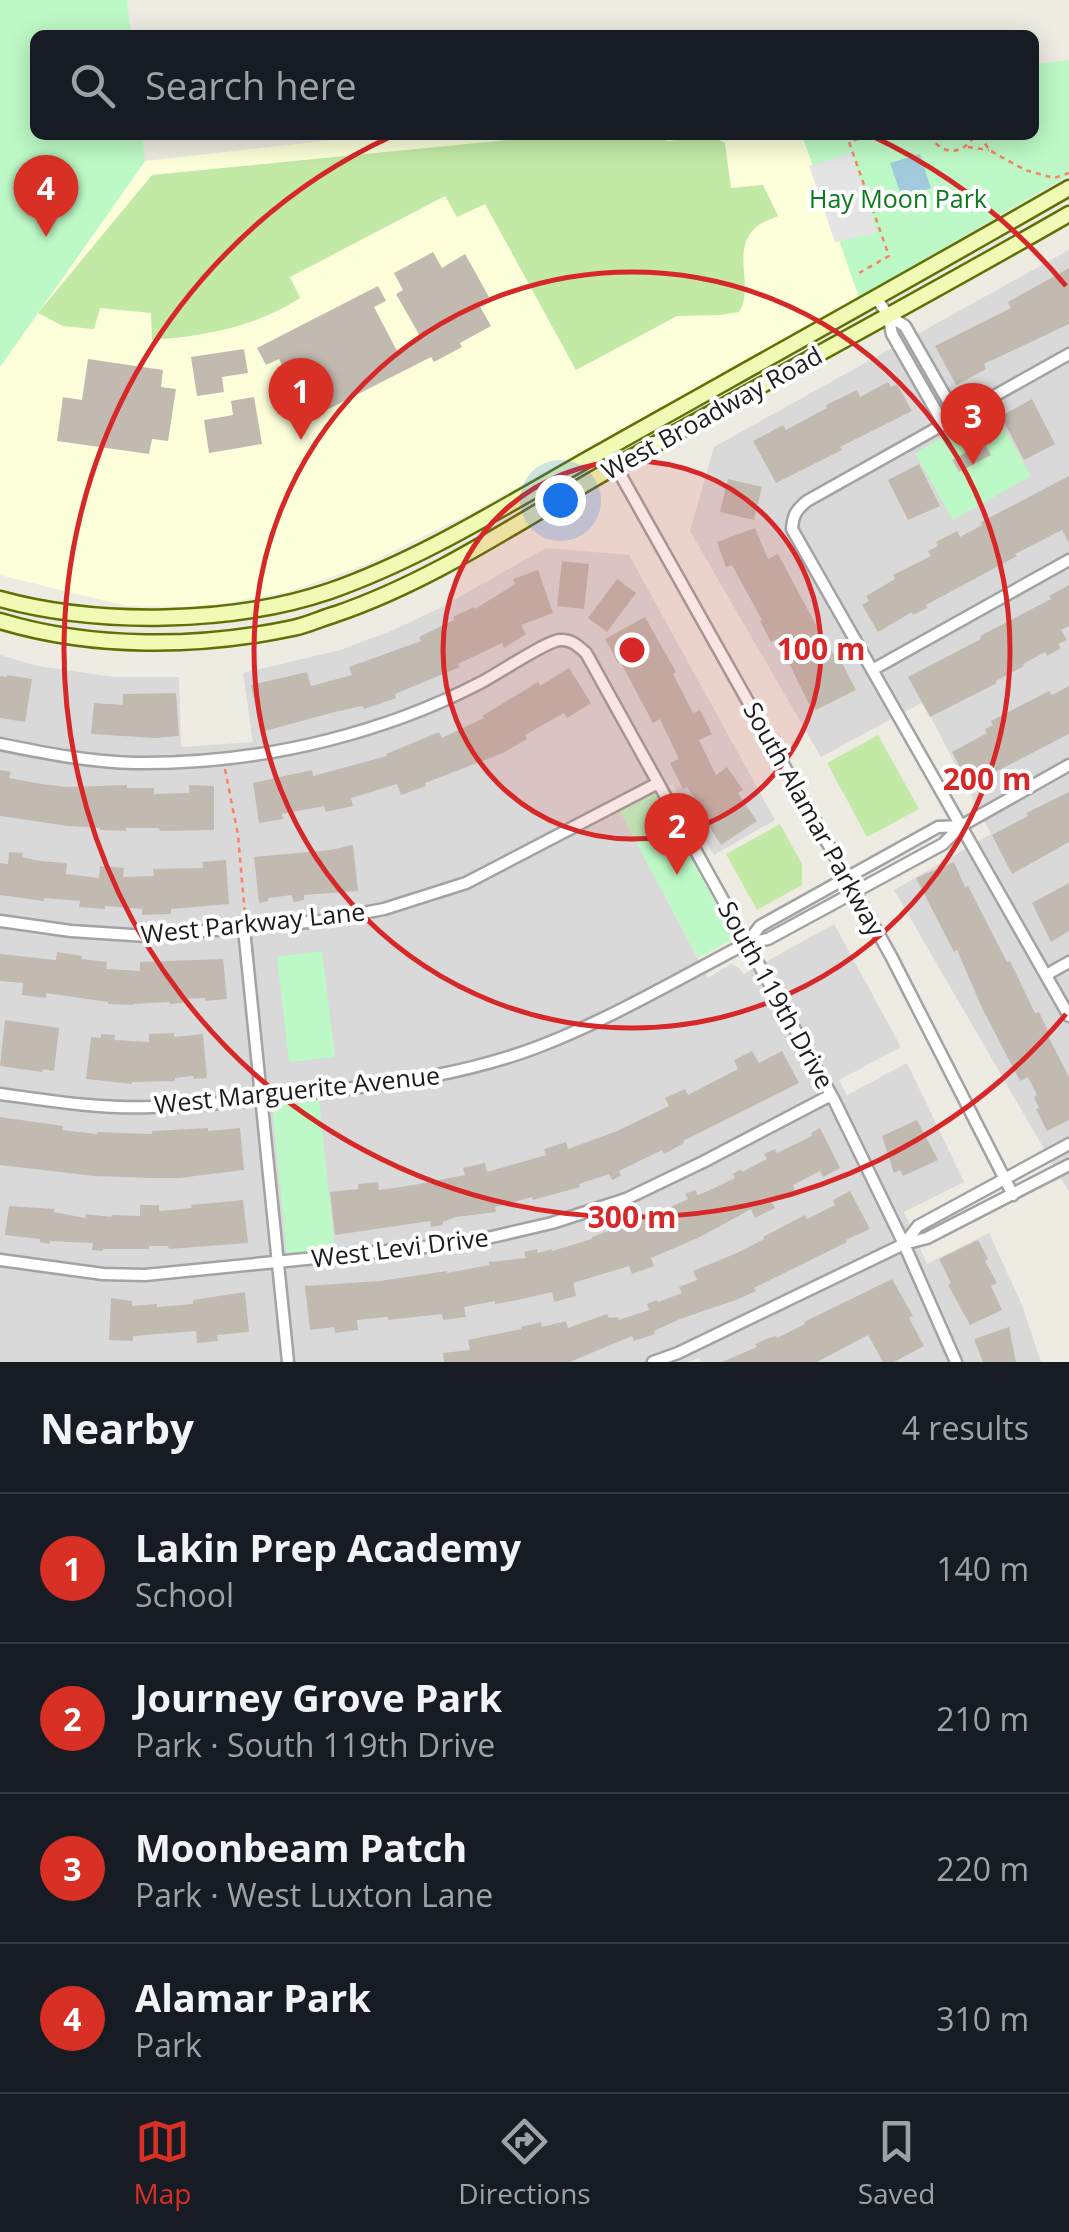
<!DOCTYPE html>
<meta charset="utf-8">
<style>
body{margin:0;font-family:"Open Sans",sans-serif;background:#242831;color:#f1f3f6}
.you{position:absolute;left:560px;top:500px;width:35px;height:35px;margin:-25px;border:8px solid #fff;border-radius:50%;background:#1a73e8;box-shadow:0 0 0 15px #1a73e833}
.badge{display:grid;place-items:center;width:65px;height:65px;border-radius:50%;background:#d93025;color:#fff;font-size:32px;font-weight:700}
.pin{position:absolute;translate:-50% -82px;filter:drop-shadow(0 2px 5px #0008)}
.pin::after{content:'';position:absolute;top:52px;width:35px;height:30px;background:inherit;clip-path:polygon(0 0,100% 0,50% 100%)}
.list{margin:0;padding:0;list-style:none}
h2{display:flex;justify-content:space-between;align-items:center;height:130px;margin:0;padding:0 40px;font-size:42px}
h2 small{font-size:32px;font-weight:400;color:#9ea1a6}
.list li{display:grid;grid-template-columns:65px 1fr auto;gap:30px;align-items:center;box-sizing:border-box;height:150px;padding:0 40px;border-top:2px solid #363941}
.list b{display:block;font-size:38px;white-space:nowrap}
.list p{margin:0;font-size:32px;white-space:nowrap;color:#9ea1a6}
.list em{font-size:32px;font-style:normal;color:#9ea1a6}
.icon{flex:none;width:55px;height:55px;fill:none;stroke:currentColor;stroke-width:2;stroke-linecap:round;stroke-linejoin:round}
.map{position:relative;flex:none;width:1069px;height:1362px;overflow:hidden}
.search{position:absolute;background:#171b24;box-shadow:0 5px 25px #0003;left:30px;right:30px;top:30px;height:110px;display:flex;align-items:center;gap:25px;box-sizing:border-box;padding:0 35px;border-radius:15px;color:#9ea1a6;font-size:38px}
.sheet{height:730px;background:#171b24}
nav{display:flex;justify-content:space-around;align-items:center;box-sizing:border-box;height:140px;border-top:2px solid #363941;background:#171b24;font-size:28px;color:#9ea1a6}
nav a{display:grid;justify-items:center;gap:5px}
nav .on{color:#d93025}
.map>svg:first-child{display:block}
</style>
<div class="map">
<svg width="1069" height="1362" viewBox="0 0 1069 1362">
<rect width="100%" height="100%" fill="#eeebe2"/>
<path fill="#dad9d9" d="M1069 250V1192L894 890 991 834 923 702 821 757 690 531 714 447Z
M546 548 629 555 775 820 714 855 673 784 620 811 708 978 731 964 738 967 744 974 834 924 901 1047 839 1080 847 1095 907 1063 964 1182 904 1212 927 1264 989 1233 1022 1305 1041 1362H701L699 1358 688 1362H0V655L38 666 114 677H179L181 747 253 742 243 673 340 650 389 632 438 609Z"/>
<path fill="#fcffd9" d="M378 135H802L859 297 471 513 365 565 288 592 203 607 126 606 0 575V367L145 161Z"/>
<path fill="#c2e9a6" d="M557 135H666L667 141 712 136 725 143 731 188 763 185 778 216C771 219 762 222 756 227 730 250 755 287 739 312L720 315 677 316 576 370 485 204 457 217 445 196 290 277 300 298C256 327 204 336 152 340L151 313 100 308 94 329 63 326 38 313 152 175Z
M878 735 919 809 867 837 827 763Z
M780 824 802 864V885L757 910 726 854Z"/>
<path fill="#bdf9c6" d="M0 0H127L131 35H35V135H142L145 161 0 367Z
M1069 60V175L859 297 802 135H1034V64Z
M993 409 1031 476 953 520 915 453Z
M654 793 735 938 698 958 620 812Z
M322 951 335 1057 289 1062 277 957Z
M319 1100 335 1250 287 1254 272 1105Z"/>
<path fill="#e4e4e4" d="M851 153 877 233 835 242 809 166Z"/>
<path fill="#a1cbdc" d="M920 154 931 188 902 198 890 163Z"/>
<path fill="#c2bab1" d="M433 252 442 268 465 254 489 297 478 303 491 326 460 343 462 347 434 362 431 357 297 425 289 409 301 402 279 359 266 365 257 348 378 286 386 301 374 307 397 351 421 338 396 294 403 290 394 273Z
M1069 268V324L984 364 986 369 956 385 935 346 1011 308 1008 302Z
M244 349 248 373 222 377 224 392 197 396 191 357Z
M88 359 163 370 161 387 176 389 168 441 152 439 149 454 57 441 63 397 82 400Z
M888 382 891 387 897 384 912 411 840 447 842 450 776 483 753 441 783 425 786 430 827 408 826 405 857 390 860 397Z
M254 397 262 444 209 453 204 420 233 415 231 401Z
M1032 399 1055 444 1024 460 1001 416Z
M984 442 991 455 959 472 952 460Z
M919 464 940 506 908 520 888 480Z
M1069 476V543L1062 530 1015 554 1017 556 926 605 927 608 913 615 912 612 878 632 862 605 869 601 866 596 895 579 893 575 931 556 928 551 938 546 936 542 957 531 960 537 982 525 981 522Z
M728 479 762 487 754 520 720 512Z
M755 528 768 559 778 554 817 627 819 626 837 661 840 659 856 690 816 710 812 702 809 704 777 639 771 642 760 621 762 620 732 565 726 567 717 542Z
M562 561 589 564 584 609 557 606Z
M538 570 553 613 521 625 526 634 504 648 502 643 458 664 460 667 395 694 396 698 364 709 362 706 331 713 261 732 251 685 307 672 311 686 352 675 349 667 421 641 419 637 454 620 453 617 474 607 475 609 515 584 513 579Z
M617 579 636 593 607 632 588 618Z
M1069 585V626L1061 630 1067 640 1058 644 1061 648 1047 656 1045 652 1023 664 1024 666 996 681 997 683 930 717 908 677 981 639 980 636 1051 599 1049 596Z
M645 617 676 672 673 674 693 713 700 710 712 734 699 740 716 775 727 767 743 790 738 793 757 821 721 845 706 822 710 819 687 787 683 789 670 763 679 759 660 719 653 723 620 661 618 663 605 639Z
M569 668 591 703 567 718 564 713 525 735 527 739 503 753 425 783 426 786 401 795 397 784 351 798 353 806 326 812 324 806 282 814 283 819 259 823 253 783 312 770 313 776 387 756 386 754 439 732 442 738 484 718 482 716 538 682 540 686Z
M7 675 32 679 25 722 0 718V676L7 677Z
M1069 686V734L970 785 952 752 987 733 985 729 993 725 991 721 1049 691 1052 695Z
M176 693 179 736 155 738 91 734 94 703 123 705V694Z
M0 770 11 772 9 778 41 784 68 787 127 785V788H154V794L189 793V785L214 786V830L160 831 159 828H126V831L100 830V828L68 826 0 816Z
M1069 792V842L1012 874 992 835 1028 816 1026 813Z
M353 845 358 891 304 895V900L293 902 292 895 268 898V901L259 903 254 857 330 850Z
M9 852 23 853 22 857 40 861 67 863 66 874 99 878 100 866 124 868 123 877 154 876 153 869 203 868 202 862 226 860 229 904 171 909V914L142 915V909L105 906V909L79 907 80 901 44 898V901L0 895V863L8 864Z
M954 862 965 887 968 886 1007 962 1010 961 1035 1013 1039 1012 1049 1033 1047 1034 1069 1077V1120L1047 1131 1036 1109 1039 1108 1034 1097 1037 1095 1028 1077 1020 1081 982 1008 957 950 954 952 916 878Z
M1069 883V931L1051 942 1032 903Z
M57 952 82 956 81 959 107 962 106 969 140 971V962L223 959 227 999 205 1001V998L183 999V1003L170 1004 169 1002 133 1004V1005L108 1004V1002L46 993V998L22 995 23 983 0 981V954L56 960Z
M5 1020 59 1028 54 1071 43 1069 42 1072 0 1066Z
M174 1033V1037L203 1034 207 1078 194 1079 193 1076 175 1078V1081L132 1082V1084L86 1079 91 1037 101 1038V1034L115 1035 114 1040 149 1042V1034Z
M752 1051 759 1063 782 1051 799 1083 683 1141 684 1143 664 1154 662 1150 619 1171 621 1176 612 1180 609 1174 579 1184 580 1187 533 1200 532 1197 495 1207 496 1212 456 1217 443 1222V1225L431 1227 430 1221 335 1235 330 1192 358 1189V1184L378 1182 379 1190 414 1185 465 1175 463 1168 485 1163 487 1172 515 1164 546 1155 544 1149 566 1142 568 1149 617 1131 669 1106 665 1098 685 1089 688 1095 738 1069 734 1060Z
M0 1117 63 1126 62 1130 97 1134V1132L152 1134V1131L208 1128V1131L240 1128 244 1170 179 1178H153L94 1176 0 1165Z
M917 1120 938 1160 903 1176 900 1170 894 1173 882 1136Z
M820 1128 840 1168 823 1177 820 1171 793 1185 795 1190 771 1201 775 1208 755 1218 751 1209 700 1237 651 1258 654 1266 632 1274 629 1266 573 1283 576 1296 554 1302 552 1292 518 1300 495 1304V1301L464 1307 466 1317 443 1320 442 1314 388 1320V1317L357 1320 358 1330 335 1333 334 1327 310 1330 305 1286 380 1281 447 1271V1273L489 1265V1262L526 1258 524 1252 537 1249 538 1253 552 1249V1251L592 1239V1237L662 1211 688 1199 685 1194 695 1190 698 1195 708 1191 735 1178 733 1174 741 1169 742 1172 767 1159 764 1154 775 1149 777 1153 812 1136 811 1133Z
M850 1191 870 1229 846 1240 847 1242 754 1288 756 1291 736 1300 680 1319 654 1331 655 1334 634 1341 632 1336 570 1362H444L443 1353 470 1350 468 1340 521 1329V1327L541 1322 542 1327 566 1321 568 1328 607 1314 609 1318 618 1317 619 1320 649 1310 647 1304 657 1300 658 1302 682 1293 679 1287 697 1280 693 1271 737 1253 764 1239 763 1237 805 1215 807 1219 835 1205 833 1200Z
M243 1200 248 1243 169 1249 168 1246H149V1249H103V1251L92 1250 93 1243 50 1241 49 1244 40 1242V1239L5 1235 9 1206 54 1209V1212L85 1218 86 1214 111 1217 112 1215 140 1216V1205H159V1211L192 1208 191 1205Z
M978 1240 988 1259 985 1261 997 1283 991 1286 1002 1310 970 1325 948 1285 951 1283 939 1259Z
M892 1279 913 1316 909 1318 924 1346 894 1362H883L868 1335 817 1362H722L757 1347 755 1344 766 1339 776 1336 777 1338 805 1324 804 1322Z
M245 1292 249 1332 217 1335 218 1341 197 1343 196 1331 133 1336V1341L109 1340 111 1298 132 1301V1306L157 1304V1307L193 1304V1300Z
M1009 1327 1016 1362H983L974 1339Z"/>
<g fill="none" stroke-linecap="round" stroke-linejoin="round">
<g stroke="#a3a3a3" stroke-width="15">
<path id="street" d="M877 299 888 315 905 326 957 417
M888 315 892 334 944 425
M1069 354 807 501C796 510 793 515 792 529L1069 1016
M606 449 891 956 1013 1195
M872 670 1069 560
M0 744C44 753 90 762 135 763 226 764 318 748 403 717 430 707 455 696 480 683 496 675 546 641 560 640 571 639 578 646 586 653L834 1100 904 1244 956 1362
M0 921 71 931 147 936 320 921 384 909 466 883 658 783
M244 929 288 1362
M747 943 760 926 938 827 960 826
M1046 975 1069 962
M0 1094C50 1101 101 1109 152 1107 210 1106 269 1098 327 1091 398 1083 468 1073 535 1048 609 1020 678 979 747 943L768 939 943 844 961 826 1069 765
M904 1244 918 1226 1069 1144
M0 1260 103 1274 145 1275 466 1243 552 1223 626 1199 703 1162 831 1095
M653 1362 678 1353 904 1244 927 1238 1069 1165"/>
</g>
<g stroke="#5e7204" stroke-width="19">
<path id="secondary" d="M0 599C98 626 233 624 330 591 427 557 516 499 606 449 761 362 916 276 1069 188
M0 621C93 649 198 648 293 628 308 625 322 618 336 614 435 580 521 520 611 469 763 383 918 301 1069 214"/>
</g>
<path stroke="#fa8066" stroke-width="2.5" stroke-dasharray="5 5" stroke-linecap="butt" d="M930 135C941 156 963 156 975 135
M980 135 989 150 1025 170 1054 178 1069 173
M968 147 989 150
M821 205 864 191
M859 273 889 256 849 142 870 135
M225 769 238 835 245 915"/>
<use href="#street" stroke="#fff" stroke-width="10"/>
<use href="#secondary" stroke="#f1fab4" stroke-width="14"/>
</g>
<circle cx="632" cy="650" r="189" fill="#d62828" fill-opacity=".12"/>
<g fill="none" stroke="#d62828" stroke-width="5">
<circle cx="632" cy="650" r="189"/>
<circle cx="632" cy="650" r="378"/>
<path d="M1066 1014A567 567 0 1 1 392 136M872 136A567 567 0 0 1 1066 286"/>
</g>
<g text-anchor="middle" stroke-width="8" stroke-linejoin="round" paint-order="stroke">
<g font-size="25" fill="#0a7a1c" stroke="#fff">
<text x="898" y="208">Hay Moon Park</text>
</g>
<g font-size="25" fill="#1c1c1c" stroke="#fff">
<text transform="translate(712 413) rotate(-29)" y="9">West Broadway Road</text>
<text transform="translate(814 819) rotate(61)" y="9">South Alamar Parkway</text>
<text transform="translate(253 923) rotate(-6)" y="9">West Parkway Lane</text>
<text transform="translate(776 995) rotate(61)" y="9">South 119th Drive</text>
<text transform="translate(297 1090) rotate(-6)" y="9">West Marguerite Avenue</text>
<text transform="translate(400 1248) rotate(-7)" y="9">West Levi Drive</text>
</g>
</g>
<circle cx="632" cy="650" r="15" fill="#d62828" stroke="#fff" stroke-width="5"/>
<g font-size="30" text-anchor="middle" font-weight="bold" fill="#d62828" stroke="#fff" stroke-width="8" stroke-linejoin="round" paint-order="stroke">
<text x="821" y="660">100 m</text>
<text x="987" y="790">200 m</text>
<text x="632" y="1228">300 m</text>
</g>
</svg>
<div class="you"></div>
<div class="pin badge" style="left:301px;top:440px">1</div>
<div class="pin badge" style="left:677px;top:875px">2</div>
<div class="pin badge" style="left:973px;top:465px">3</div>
<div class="pin badge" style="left:46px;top:237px">4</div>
<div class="search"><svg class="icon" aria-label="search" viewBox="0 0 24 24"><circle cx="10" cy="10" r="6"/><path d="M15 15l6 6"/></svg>Search here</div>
</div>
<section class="sheet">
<h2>Nearby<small>4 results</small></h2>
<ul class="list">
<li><span class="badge">1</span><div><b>Lakin Prep Academy</b><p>School</p></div><em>140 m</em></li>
<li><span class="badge">2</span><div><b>Journey Grove Park</b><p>Park · South 119th Drive</p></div><em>210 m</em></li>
<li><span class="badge">3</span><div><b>Moonbeam Patch</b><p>Park · West Luxton Lane</p></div><em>220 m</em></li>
<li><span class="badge">4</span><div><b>Alamar Park</b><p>Park</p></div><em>310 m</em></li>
</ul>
</section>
<nav>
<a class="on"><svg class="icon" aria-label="map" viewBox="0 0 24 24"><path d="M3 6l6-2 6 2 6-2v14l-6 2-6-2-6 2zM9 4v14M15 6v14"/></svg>Map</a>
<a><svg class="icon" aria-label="directions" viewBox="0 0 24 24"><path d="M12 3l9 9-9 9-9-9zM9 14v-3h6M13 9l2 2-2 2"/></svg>Directions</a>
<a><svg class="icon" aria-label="saved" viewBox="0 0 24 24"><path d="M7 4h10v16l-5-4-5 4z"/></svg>Saved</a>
</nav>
